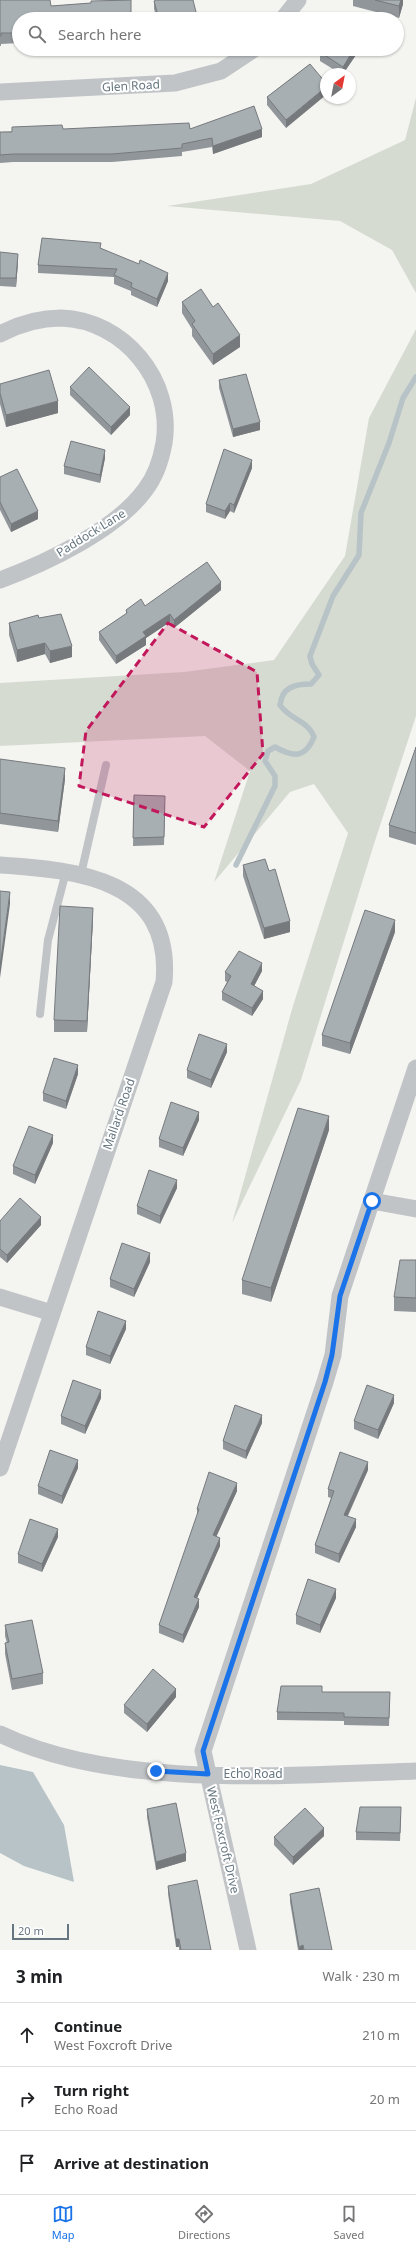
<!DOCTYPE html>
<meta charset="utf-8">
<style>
body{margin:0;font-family:"Noto Sans",sans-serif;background:#f6f6f6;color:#202124}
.compass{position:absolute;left:320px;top:68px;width:36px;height:36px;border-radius:50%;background:#fff;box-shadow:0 1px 3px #0004;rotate:32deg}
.scale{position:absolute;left:12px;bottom:10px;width:57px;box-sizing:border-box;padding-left:4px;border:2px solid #667680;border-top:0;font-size:11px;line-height:14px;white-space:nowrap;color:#667680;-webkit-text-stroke:3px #fff;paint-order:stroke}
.stop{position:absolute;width:12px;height:12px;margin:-9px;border:3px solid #1a73e8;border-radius:50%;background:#fff}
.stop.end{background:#1a73e8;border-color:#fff;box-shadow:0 1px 4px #0008}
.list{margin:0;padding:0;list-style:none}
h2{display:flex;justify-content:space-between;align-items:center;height:52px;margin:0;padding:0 16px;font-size:17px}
h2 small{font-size:13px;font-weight:400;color:#757577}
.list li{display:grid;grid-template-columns:26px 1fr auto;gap:12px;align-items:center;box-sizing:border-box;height:64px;padding:0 16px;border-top:1px solid #e0e0e0}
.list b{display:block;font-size:15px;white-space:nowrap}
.list p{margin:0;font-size:13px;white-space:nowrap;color:#757577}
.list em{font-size:13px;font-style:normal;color:#757577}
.icon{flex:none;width:22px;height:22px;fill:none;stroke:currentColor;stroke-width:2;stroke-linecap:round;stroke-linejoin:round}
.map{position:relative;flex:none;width:416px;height:1950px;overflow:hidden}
.search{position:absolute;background:#fff;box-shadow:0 1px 3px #0004;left:12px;right:12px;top:12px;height:44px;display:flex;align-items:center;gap:10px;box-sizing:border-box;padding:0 14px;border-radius:22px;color:#757577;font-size:15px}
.sheet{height:244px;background:#fff}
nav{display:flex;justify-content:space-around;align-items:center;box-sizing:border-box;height:56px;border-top:1px solid #e0e0e0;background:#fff;font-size:11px;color:#757577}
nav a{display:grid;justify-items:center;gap:2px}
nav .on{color:#1a73e8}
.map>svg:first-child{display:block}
</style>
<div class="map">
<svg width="416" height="1950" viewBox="0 0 416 1950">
<rect width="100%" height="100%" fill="#f4f4f1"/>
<path fill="#d6dbd2" d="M416 98V293L392 250 340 221 167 206 311 184 405 140Z
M416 329V716L374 844 301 1080 232 1223 292 1009 348 833 314 784 290 792 214 882 250 771 205 736 0 746V683L184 672 274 660 345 556 369 418Z"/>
<path fill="#b7c3c6" d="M0 1765 33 1772 64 1825 74 1882 24 1866 0 1853Z"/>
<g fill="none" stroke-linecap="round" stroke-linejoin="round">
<path stroke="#b7c3c6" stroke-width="5.5" d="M236 865 275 786V776L265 761 268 751 275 747C293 757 305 759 314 737 308 720 290 720 280 705 282 687 295 684 311 684L319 675 312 664 310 656 333 596 359 555 361 513 389 443 403 398 416 377"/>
<path stroke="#c0c4c7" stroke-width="8" d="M81 874 106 765
M40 1014 48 940 66 872"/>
<path stroke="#c0c4c7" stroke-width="17" d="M283 19 298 0
M0 92 175 83 221 71 254 49
M0 334C19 324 39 318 61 318 124 320 174 381 164 443 161 460 156 476 145 490 116 530 46 563 0 580
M0 865C78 870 173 879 164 982L0 1468
M372 1201 416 1209
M0 1297 52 1313
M0 1734C116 1790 289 1775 416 1771
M248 1950 203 1751 325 1382 333 1355 340 1296 416 1068"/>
</g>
<path fill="#90969a" d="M0 0 51 6 91 3 115 0H131L19 19V43L1 44V46H0Z
M353 0H403V4L399 18 353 6Z
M154 1 197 19H157L154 9Z
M360 49 343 74H341L320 61V52Z
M310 64 286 128 267 105V97Z
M63 129H190L262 137 213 154 212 147 182 152V156L112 162H13L0 163V132Z
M101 248 168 281 157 307 131 295V291L114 284V277L38 273V265Z
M0 252 18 262 16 287 0 286Z
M182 302 240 347 213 365 192 336V329L182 313Z
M219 380 260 430 233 437 219 388Z
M0 384 58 413 6 427 0 404Z
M70 387 130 415 111 435 70 395Z
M105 458 100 483 64 474V466Z
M252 468 234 513 230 511 225 519 206 512V504Z
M0 477 38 519 11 532 0 510Z
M221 590 174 628 170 622 146 638V645L116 664 99 640V632L126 614V610Z
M39 618 72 657 50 663 45 654 17 662 9 635V623Z
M416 747V845L389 837V825Z
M0 759 65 779 58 832 0 824Z
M134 795 165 804 164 845 133 846Z
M243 865 290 932 264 939 243 876Z
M93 919 87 1032H54V1020Z
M395 932 350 1054 322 1046V1035Z
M262 971 254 986 263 999 252 1016 222 1000V992L227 982 225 981V972Z
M227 1052 211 1088 187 1078V1070Z
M78 1074 66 1109 43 1101V1093Z
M199 1120 183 1156 159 1147V1139Z
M329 1130 271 1302 242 1294V1280Z
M53 1143 35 1184 13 1174V1166Z
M177 1188 160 1224 137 1214V1206Z
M0 1221 41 1225 7 1263 0 1257Z
M416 1260V1312L394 1311V1297Z
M150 1262 134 1297 110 1287V1279Z
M126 1329 110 1364 86 1355V1347Z
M101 1398 85 1434 61 1424V1416Z
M394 1403 378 1439 354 1429V1421Z
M262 1423 246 1459 223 1449V1441Z
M78 1468 62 1504 38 1494V1486Z
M368 1470 348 1516 356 1527 339 1563 315 1553V1545L331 1498 328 1497V1489Z
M237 1491 216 1537 220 1546 197 1598 199 1607 183 1643 159 1633V1625L197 1516V1509Z
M58 1537 42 1572 18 1563V1554Z
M336 1598 320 1633 296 1624V1615Z
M5 1625 43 1673V1684L12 1690 5 1654V1643H7L5 1636Z
M322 1692 390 1700 389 1726 344 1725V1721L277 1720V1712Z
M176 1697 147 1732 124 1713V1705Z
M147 1809 186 1861 156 1870 147 1817Z
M401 1815 400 1841 356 1840V1832Z
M324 1836 293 1865 274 1845V1837Z
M168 1886 211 1950H179V1947H176L168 1894Z
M290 1894 332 1950H298L290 1902Z"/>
<path fill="#767a7d" d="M401 0H403V4L399 18V6Z
M197 16V19H185Z
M354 49H360L343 74V67Z
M326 87V95L286 128V120Z
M262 129V137L213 154V146Z
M18 254V262L16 287V278Z
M168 273V281L157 307V299Z
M240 335V347L213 365V354Z
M58 401V413L6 427V415Z
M130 407V415L111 435V427Z
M260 422V430L233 437V429Z
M105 450V458L100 483V475Z
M252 460V468L234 513V505Z
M230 503V511L225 519V511Z
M38 511V519L11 532V524Z
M221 582V590L174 628V620Z
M170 614V622L146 638V645L116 664V656L143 632Z
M45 643V654L17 662V650Z
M72 646V657L50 663V651Z
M65 768V779L58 832V821Z
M10 892V904L0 978V966Z
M93 908V919L87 1032V1021Z
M395 920V932L350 1054V1043Z
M290 921V932L264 939V928Z
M262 963V971L251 992V984Z
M263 991V999L252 1016V1008Z
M227 1044V1052L211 1088V1080Z
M78 1065V1074L66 1109V1101Z
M199 1112V1120L183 1156V1148Z
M329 1116V1130L271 1302V1288Z
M53 1135V1143L35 1184V1175Z
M177 1180V1188L160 1224V1216Z
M41 1217V1225L7 1263V1255Z
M150 1253V1262L134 1297V1289Z
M126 1321V1329L110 1364V1356Z
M101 1390V1398L85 1434V1426Z
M394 1395V1403L378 1439V1430Z
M262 1415V1423L246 1459V1451Z
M78 1460V1468L62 1504V1496Z
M368 1462V1470L344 1523V1515Z
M237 1483V1491L213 1544V1535Z
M356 1519V1527L339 1563V1554Z
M58 1529V1537L42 1572V1564Z
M220 1538V1546L194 1605V1597Z
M336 1589V1598L320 1633V1625Z
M199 1599V1607L183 1643V1635Z
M176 1689V1697L147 1732V1724Z
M324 1828V1836L293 1865V1857Z
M186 1853V1861L156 1870V1862Z
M176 1939H179V1947H176Z
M303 1945V1950H299V1947Z"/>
<path fill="#a8afb3" stroke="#767a7d" d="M0 0H50L51 6 91 3V1L131 0V19H19V33H1V36H0Z
M156 0H193L197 16 185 19H159L154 1Z
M375 0H401L399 6Z
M349 13 358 19H345Z
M323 49H354L343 67 320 52Z
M310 64 326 83V87L286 120 267 97Z
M254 106 262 129 213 146 212 138 182 144V148L112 154H13L0 155V132H12V127L62 125 63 129 189 123 190 129Z
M42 238 101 243 100 248 139 264 140 260 168 273 157 299 131 287 132 283 114 275 117 269 38 265Z
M0 252 18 254 16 278H0Z
M201 289 213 307 218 303 240 335 213 354 192 324 195 321 182 302Z
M89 367 130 407 111 427 70 387Z
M49 370 58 401 6 415 0 393V384Z
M246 374 260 422 233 429 219 380Z
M71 441 105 450 100 475 64 466Z
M224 449 252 460 234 505 230 503 225 511 206 504Z
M17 469 38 511 11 524 0 502V477Z
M207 562 221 582 174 620 170 614 143 632 146 636 116 656 99 632 127 613 126 610 141 599 145 606Z
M61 614 72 646 50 651 45 643 17 650 9 623 38 615 39 618Z
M416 747V833L389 825Z
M0 759 65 768 58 821 0 813Z
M134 795 165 796 164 837 133 838Z
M265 859 269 871 275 869 290 921 264 928 243 865Z
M0 891 10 892 0 966Z
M60 906 93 908 87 1021 54 1020Z
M365 910 395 920 350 1043 322 1035Z
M239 951 262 963 251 984 263 991 252 1008 222 992 231 976 225 972Z
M199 1034 227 1044 211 1080 187 1070Z
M54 1058 78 1065 66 1101 43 1093Z
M171 1102 199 1112 183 1148 159 1139Z
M298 1108 329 1116 271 1288 242 1280Z
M29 1126 53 1135 35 1175 13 1166Z
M149 1170 177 1180 160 1216 137 1206Z
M20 1198 41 1217 7 1255 0 1249V1221Z
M122 1243 150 1253 134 1289 110 1279Z
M400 1260H416V1298L394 1297Z
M98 1311 126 1321 110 1356 86 1347Z
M73 1380 101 1390 85 1426 61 1416Z
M367 1385 394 1395 378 1430 354 1421Z
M235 1405 262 1415 246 1451 223 1441Z
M50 1450 78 1460 62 1496 38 1486Z
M340 1452 368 1462 344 1515 356 1519 339 1554 315 1545 334 1491 328 1489Z
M209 1472 237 1483 213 1535 220 1538 194 1597 199 1599 183 1635 159 1625 199 1509H197Z
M30 1519 58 1529 42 1564 18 1554Z
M308 1579 336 1589 320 1625 296 1615Z
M32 1620 43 1673 12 1679 5 1643 9 1642 5 1625Z
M153 1669 176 1689 147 1724 124 1705Z
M281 1686H322V1692H390L389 1718 344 1717V1713L277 1712Z
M176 1803 186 1853 156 1862 147 1809Z
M360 1807H401L400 1833 356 1832Z
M305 1808 324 1828 293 1857 274 1837Z
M197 1880 211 1950H181L179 1939H176L168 1886Z
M319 1888 332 1950H304L303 1945 299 1947 290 1894Z"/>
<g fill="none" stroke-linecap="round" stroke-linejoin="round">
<path stroke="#1a73e8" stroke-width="5" d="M156 1771 208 1774 203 1751 325 1382 332 1355 340 1296 372 1201"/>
</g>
<path fill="#c2185b" fill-opacity="0.2" stroke="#c2185b" stroke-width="3" stroke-dasharray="8 5" stroke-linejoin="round" d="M168 623 257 672 263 754 204 827 79 786 86 731Z"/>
<g text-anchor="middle" stroke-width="4" stroke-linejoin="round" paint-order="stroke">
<g font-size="12" fill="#667680" stroke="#fff">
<text transform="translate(131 86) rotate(-3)" y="4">Glen Road</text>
<text transform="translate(91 533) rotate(-32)" y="4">Paddock Lane</text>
<text transform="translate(119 1114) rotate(-71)" y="4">Mallard Road</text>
<text x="253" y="1778">Echo Road</text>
<text transform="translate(223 1840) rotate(77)" y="4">West Foxcroft Drive</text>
</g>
</g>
</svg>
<svg class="compass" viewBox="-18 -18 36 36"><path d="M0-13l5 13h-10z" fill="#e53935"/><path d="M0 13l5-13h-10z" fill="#757577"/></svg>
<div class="scale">20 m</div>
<div class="stop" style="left:372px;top:1201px"></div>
<div class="stop end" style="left:156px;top:1771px"></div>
<div class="search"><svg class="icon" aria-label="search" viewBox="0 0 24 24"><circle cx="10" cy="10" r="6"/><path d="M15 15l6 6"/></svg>Search here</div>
</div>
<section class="sheet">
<h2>3 min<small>Walk · 230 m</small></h2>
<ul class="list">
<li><svg class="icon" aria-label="ahead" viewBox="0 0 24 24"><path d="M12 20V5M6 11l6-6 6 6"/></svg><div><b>Continue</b><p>West Foxcroft Drive</p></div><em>210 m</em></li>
<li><svg class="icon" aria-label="right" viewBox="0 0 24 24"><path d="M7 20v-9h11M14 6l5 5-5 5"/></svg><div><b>Turn right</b><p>Echo Road</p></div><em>20 m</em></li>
<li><svg class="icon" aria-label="arrive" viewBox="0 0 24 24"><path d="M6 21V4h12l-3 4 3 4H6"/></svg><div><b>Arrive at destination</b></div></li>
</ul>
</section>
<nav>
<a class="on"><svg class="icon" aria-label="map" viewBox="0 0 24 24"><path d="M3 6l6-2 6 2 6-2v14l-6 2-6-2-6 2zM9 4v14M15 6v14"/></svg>Map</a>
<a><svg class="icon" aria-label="directions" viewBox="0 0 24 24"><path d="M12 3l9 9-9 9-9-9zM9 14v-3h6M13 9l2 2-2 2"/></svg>Directions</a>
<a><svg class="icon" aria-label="saved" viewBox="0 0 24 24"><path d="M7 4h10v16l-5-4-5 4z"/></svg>Saved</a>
</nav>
